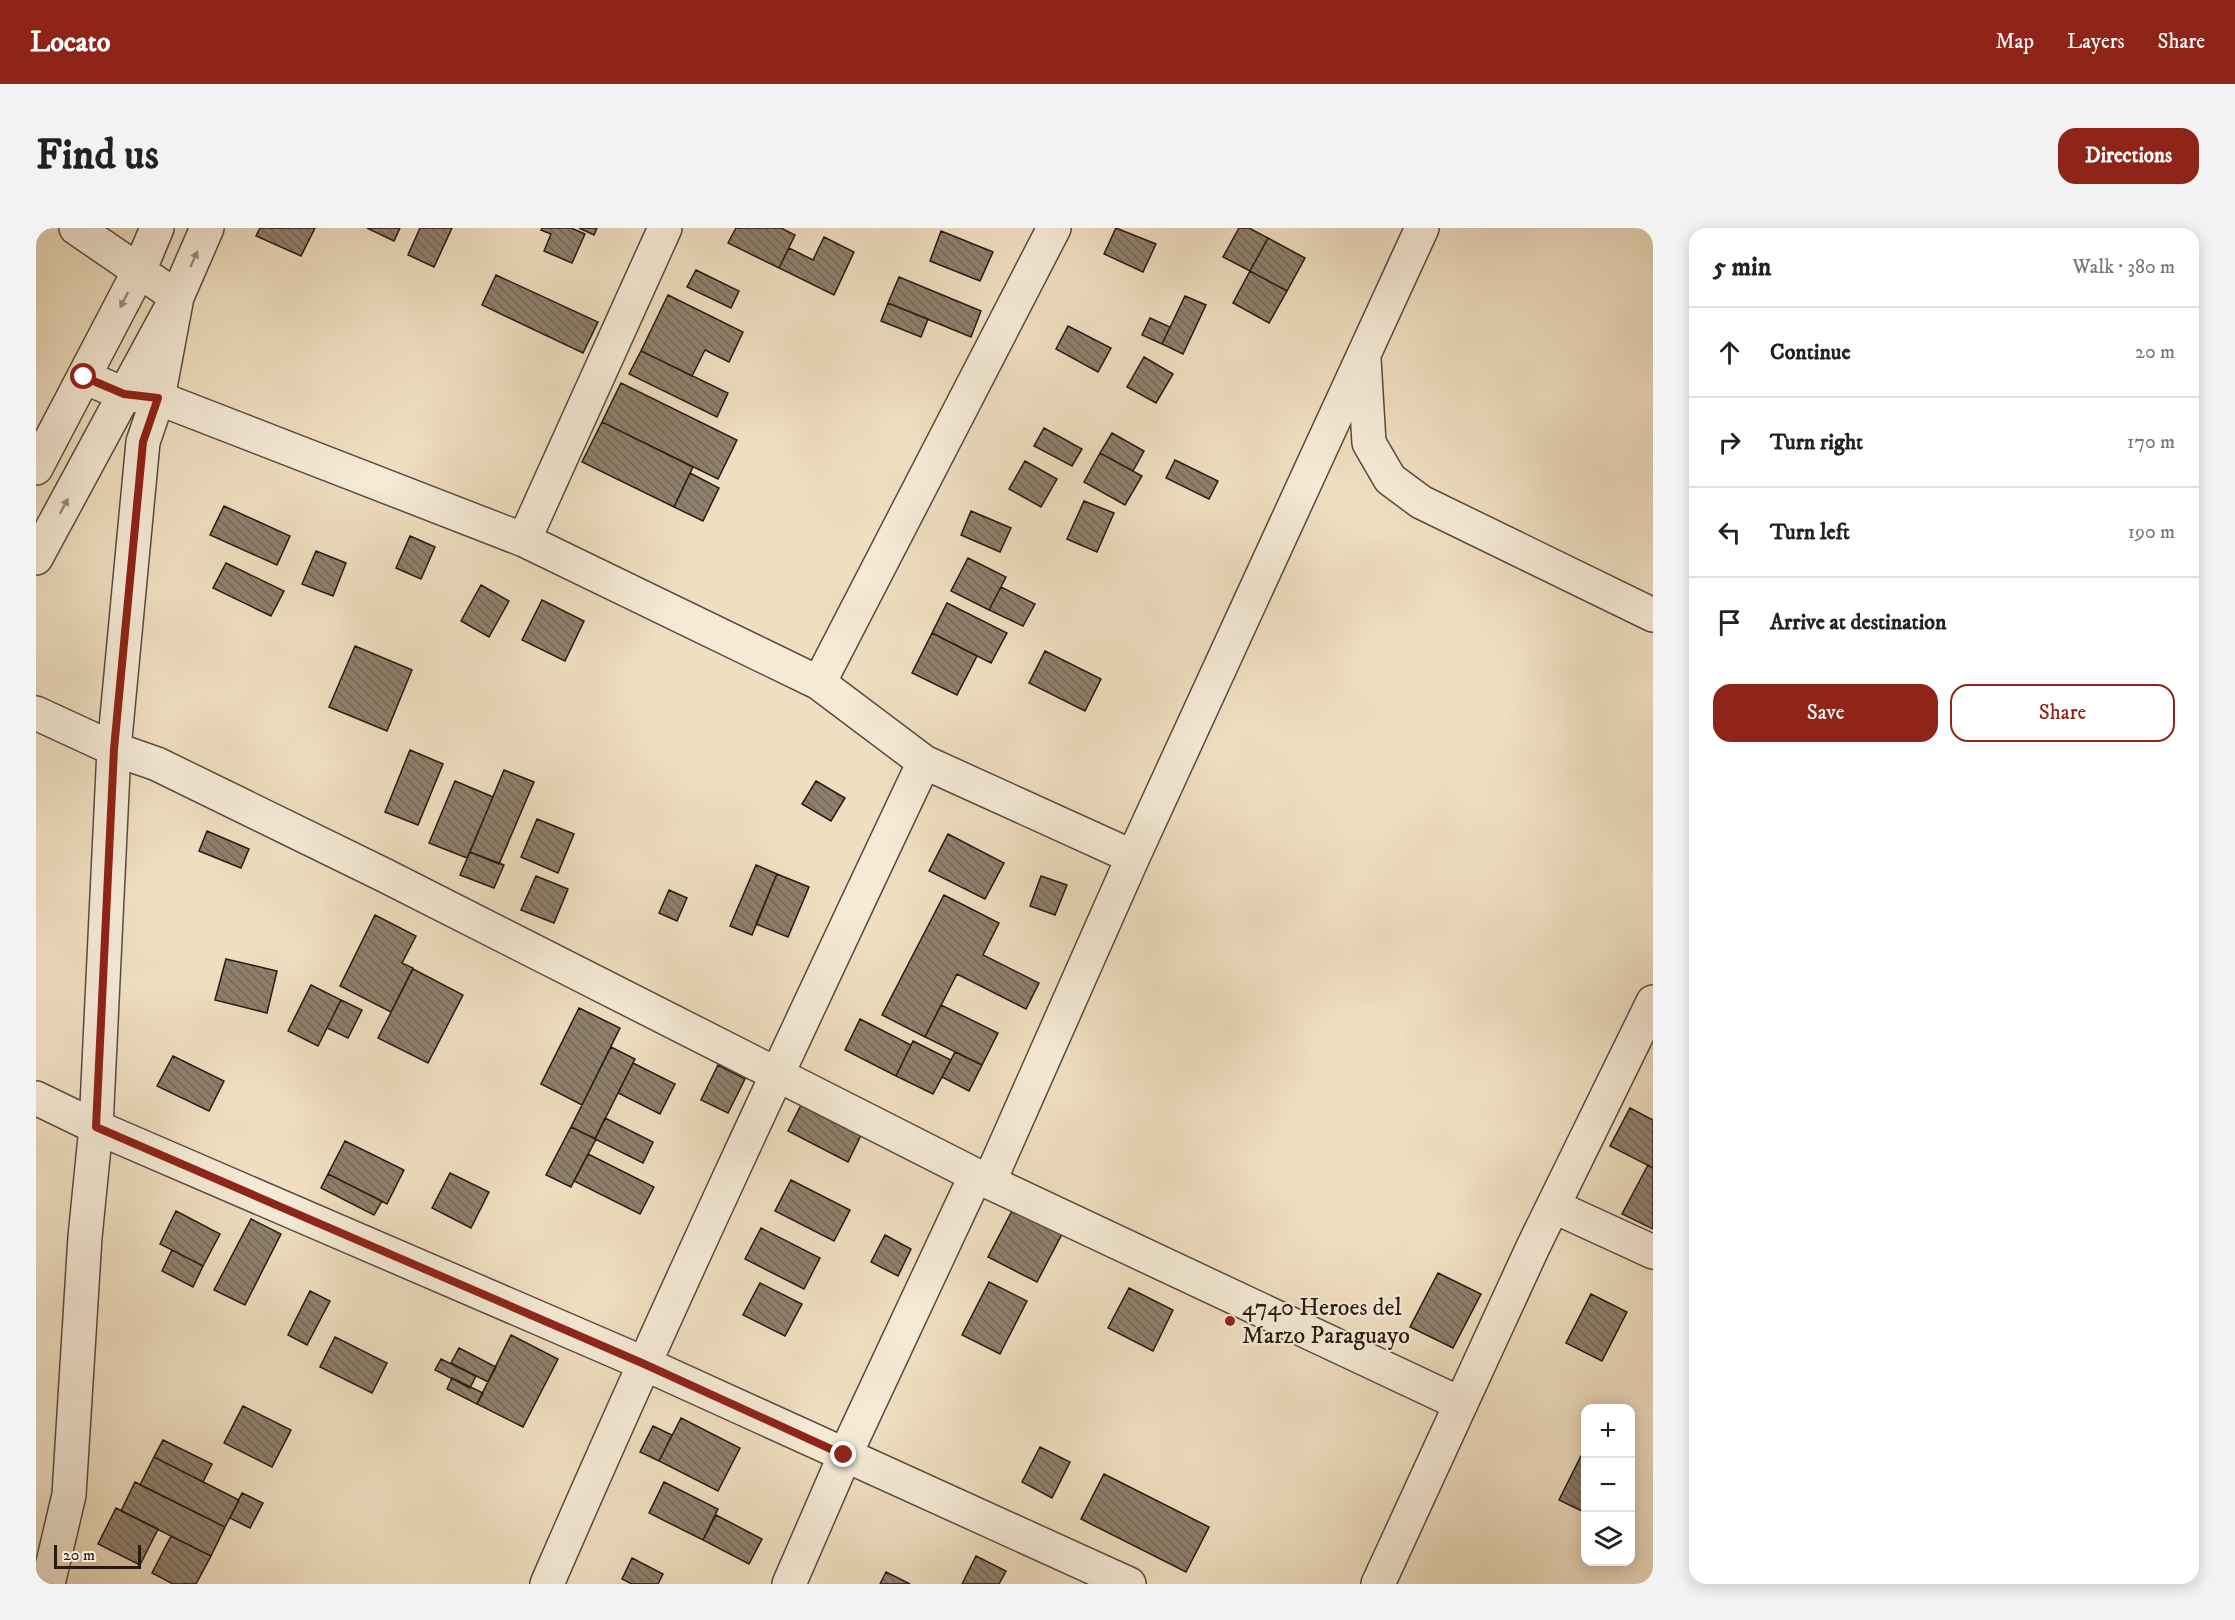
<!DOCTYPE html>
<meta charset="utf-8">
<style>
body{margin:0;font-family:"IM FELL DW Pica",serif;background:#f2f2f2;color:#222}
.controls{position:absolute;right:18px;bottom:18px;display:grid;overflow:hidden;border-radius:12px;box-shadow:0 3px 15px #0003}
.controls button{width:54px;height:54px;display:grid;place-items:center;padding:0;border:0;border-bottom:2px solid #e0e0e0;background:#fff;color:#222;font:30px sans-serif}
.scale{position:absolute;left:18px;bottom:15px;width:87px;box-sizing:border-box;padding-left:6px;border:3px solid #261a13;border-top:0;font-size:16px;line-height:21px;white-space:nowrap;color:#261a13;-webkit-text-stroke:4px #f5ead6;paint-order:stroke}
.stop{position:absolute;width:18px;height:18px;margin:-14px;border:4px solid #8f2418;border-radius:50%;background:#fff}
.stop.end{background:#8f2418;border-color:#fff;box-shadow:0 2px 6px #0008}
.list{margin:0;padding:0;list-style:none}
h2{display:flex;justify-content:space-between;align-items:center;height:78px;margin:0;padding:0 24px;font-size:26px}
h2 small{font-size:20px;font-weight:400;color:#767676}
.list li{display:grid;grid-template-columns:39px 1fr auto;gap:18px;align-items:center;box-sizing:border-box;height:90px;padding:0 24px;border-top:2px solid #e0e0e0}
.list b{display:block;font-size:22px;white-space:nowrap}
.list em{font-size:20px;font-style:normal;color:#767676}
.actions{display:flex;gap:12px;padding:18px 24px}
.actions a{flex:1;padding:14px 0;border:2px solid #8f2418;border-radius:18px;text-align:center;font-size:21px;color:#8f2418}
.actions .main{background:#8f2418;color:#fff}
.icon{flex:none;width:33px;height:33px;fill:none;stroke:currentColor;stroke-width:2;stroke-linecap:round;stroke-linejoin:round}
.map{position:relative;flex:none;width:1617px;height:1356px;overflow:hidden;border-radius:18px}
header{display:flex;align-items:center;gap:36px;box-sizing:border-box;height:84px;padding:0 30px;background:#8f2418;color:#fff}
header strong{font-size:28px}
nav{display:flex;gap:33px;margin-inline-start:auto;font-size:21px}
.intro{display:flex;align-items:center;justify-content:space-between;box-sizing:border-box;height:144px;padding:0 36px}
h1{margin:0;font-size:42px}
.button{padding:15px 27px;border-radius:18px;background:#8f2418;color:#fff;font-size:21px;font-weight:700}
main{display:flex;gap:36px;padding:0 36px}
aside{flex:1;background:#fff;border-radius:18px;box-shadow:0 3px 15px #0003}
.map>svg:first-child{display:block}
</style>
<header>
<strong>Locato</strong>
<nav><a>Map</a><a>Layers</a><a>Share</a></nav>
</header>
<div class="intro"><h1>Find us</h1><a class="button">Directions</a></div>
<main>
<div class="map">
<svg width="1617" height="1356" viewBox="0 0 1617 1356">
<defs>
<pattern id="building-back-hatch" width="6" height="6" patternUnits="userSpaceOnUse" patternTransform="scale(1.5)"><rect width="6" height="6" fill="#8f806d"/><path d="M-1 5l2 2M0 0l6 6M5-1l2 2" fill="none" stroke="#756858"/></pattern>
</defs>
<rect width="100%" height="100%" fill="#efdec0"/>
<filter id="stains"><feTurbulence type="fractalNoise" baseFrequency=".00333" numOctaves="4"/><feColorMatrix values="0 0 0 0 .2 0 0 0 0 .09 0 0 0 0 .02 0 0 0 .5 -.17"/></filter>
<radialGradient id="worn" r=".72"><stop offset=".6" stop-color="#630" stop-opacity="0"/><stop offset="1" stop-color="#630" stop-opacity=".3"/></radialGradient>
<path fill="url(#building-back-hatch)" stroke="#261a13" stroke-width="1.5" d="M224 0H279L265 28 220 8Z
M331 0H364L358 13Z
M384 0H416L398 39 372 27Z
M506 0H535L549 6 536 35 508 23 515 6 505 2Z
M543 0H561L558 7Z
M700 0H745L759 7 743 40 692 15Z
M1080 0 1120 16 1107 44 1068 26Z
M1203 0H1213L1232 10 1214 43 1187 29Z
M905 3 957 24 944 53 894 33Z
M788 9 818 24 798 67 743 40 753 20 777 32Z
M1232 10 1269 30 1251 63 1214 43Z
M660 42 703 63 695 80 651 59Z
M1214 43 1251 63 1233 95 1197 75Z
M460 47 562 94 547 125 446 77Z
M863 49 945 83 935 109 852 75Z
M632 67 707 104 693 134 669 122 656 148 605 123Z
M1149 68 1170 77 1147 126 1126 116Z
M852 75 892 91 885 109 845 93Z
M1114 90 1134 99 1126 116 1106 107Z
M1032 98 1075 120 1062 144 1020 121Z
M605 123 692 165 681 189 593 146Z
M1108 129 1137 146 1120 175 1091 159Z
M585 155 701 212 682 251 566 194Z
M566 194 657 239 638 279 546 234Z
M1008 200 1046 221 1036 238 998 218Z
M1076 205 1108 223 1097 243 1064 225Z
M1064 225 1106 248 1089 277 1048 254Z
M1139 232 1182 253 1173 271 1130 250Z
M989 233 1021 251 1005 279 973 261Z
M654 245 683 260 667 293 638 279Z
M1048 273 1078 285 1061 324 1031 311Z
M188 278 254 308 241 337 174 307Z
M935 283 975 300 964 324 925 307Z
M374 308 399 319 385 351 360 340Z
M280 323 310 335 297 368 266 356Z
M932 330 970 349 953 382 915 363Z
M190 335 248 363 235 388 177 360Z
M445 357 473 373 453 409 425 393Z
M965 359 999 376 987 398 953 382Z
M506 372 548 393 529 433 486 412Z
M911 375 971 405 955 435 896 405Z
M896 405 941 428 921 467 876 445Z
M319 418 376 442 351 503 293 479Z
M1009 423 1065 451 1049 483 993 455Z
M374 522 407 536 382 597 349 584Z
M468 542 498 554 463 636 434 624Z
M419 553 457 569 431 630 393 615Z
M780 553 809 570 795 593 766 576Z
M501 591 538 606 522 645 485 629Z
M171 603 213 621 205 640 163 623Z
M912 606 968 635 949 671 893 643Z
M434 624 468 637 458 660 424 647Z
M720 637 741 646 716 707 694 698Z
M741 646 773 659 752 709 720 696Z
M500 648 532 661 518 695 485 682Z
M1005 648 1031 657 1019 687 994 678Z
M633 662 651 670 641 693 623 685Z
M908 667 963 695 947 727 1003 755 990 781 921 746 889 809 846 787Z
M339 687 380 708 366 735 377 740 355 784 304 758Z
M190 731 241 743 231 785 179 772Z
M377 741 427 767 392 835 342 810Z
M275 757 305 772 282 818 252 803Z
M305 772 326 782 312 810 291 800Z
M905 777 962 805 946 837 889 809Z
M543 780 584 800 546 877 505 856Z
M824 791 875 817 860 848 809 822Z
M877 813 915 832 897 866 860 848Z
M575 819 599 831 559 911 535 899Z
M919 824 946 837 933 863 906 849Z
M137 828 188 853 173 883 121 858Z
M597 835 639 856 624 886 582 865Z
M682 837 709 851 692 885 665 872Z
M766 875 826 905 812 934 752 903Z
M1594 880 1617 892V940L1574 918Z
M569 890 617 914 607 935 559 911Z
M535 899 560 911 535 959 510 947Z
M309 913 368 942 351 976 292 946Z
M552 926 618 959 604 986 538 953Z
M1612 937 1617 940V1001L1586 986Z
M414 945 453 964 435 1000 396 980Z
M292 946 346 973 338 987 285 960Z
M755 952 814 982 798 1013 739 983Z
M977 981 1026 1006 1001 1054 952 1029Z
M140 983 184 1006 167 1038 124 1016Z
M215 991 245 1006 209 1077 178 1062Z
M725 1000 784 1030 768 1061 709 1031Z
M849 1007 875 1021 862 1048 835 1034Z
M136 1022 167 1038 157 1059 126 1043Z
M1402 1045 1445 1066 1417 1120 1374 1099Z
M953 1054 991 1073 964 1126 926 1107Z
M724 1055 766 1076 749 1108 707 1087Z
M1093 1060 1137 1082 1117 1123 1072 1100Z
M274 1063 294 1073 271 1117 252 1107Z
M1555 1066 1591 1084 1566 1133 1530 1115Z
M475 1107 522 1131 487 1199 441 1176Z
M299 1109 351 1135 336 1165 284 1139Z
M423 1120 460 1139 452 1154 415 1135Z
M405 1131 440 1148 434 1160 399 1142Z
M416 1150 447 1165 441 1176 411 1161Z
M207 1178 255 1202 236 1239 188 1215Z
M645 1190 704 1220 682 1263 623 1233Z
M617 1198 636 1207 623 1233 604 1224Z
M127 1212 176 1236 167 1254 118 1229Z
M1004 1219 1034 1234 1016 1270 986 1254Z
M1545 1228 1550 1230V1285L1523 1272Z
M118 1229 203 1272 189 1299 104 1257Z
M1068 1246 1173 1299 1150 1344 1045 1291Z
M99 1254 189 1299 175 1328 85 1283Z
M628 1254 682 1281 667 1312 613 1285Z
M206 1265 227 1275 214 1300 194 1290Z
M80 1280 122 1301 104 1337 62 1316Z
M680 1287 726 1311 713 1336 667 1312Z
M135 1308 175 1328 160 1356H137L116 1345Z
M940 1328 970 1343 963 1356H926Z
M596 1330 627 1346 622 1356H596L586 1351Z
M850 1344 874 1356H844Z"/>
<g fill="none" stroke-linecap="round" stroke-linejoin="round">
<g stroke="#584b3e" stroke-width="36">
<path id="minor" d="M1328 131 1333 215 1354 251 1385 274 1617 387
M48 149 88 166 122 170 488 312 783 455 888 534 1097 629
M0 240 103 43 121 0
M488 312 629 0
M0 330 141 69 171 0
M783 455 1018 0
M0 485 78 521 121 536 348 647 953 954 1425 1176
M0 870 60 899 607 1135 1093 1356
M953 954 1097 629 1386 0
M1517 978 1617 1024
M12 1356 33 1267 49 1009 60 899 78 521 107 214 122 170 141 69 40 0
M511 1356C631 1079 759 807 888 534
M753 1356 809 1227 940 947
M1342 1356 1497 1019 1617 774"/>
</g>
<use href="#minor" stroke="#f5ead6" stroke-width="33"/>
</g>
<defs><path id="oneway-solid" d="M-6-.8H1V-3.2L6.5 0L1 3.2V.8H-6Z" transform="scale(1.5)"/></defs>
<g fill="#988c7e">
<use href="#oneway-solid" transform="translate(158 31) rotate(-66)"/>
<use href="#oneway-solid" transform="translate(88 72) rotate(117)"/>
<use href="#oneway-solid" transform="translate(28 278) rotate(-62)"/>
</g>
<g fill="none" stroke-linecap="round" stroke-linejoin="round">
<path stroke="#8f2418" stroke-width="8" d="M48 149 88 166 122 170 107 214 78 521 60 899 606 1135 808 1227"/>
</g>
<circle fill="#8f2418" stroke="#f5ead6" stroke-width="2" cx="1194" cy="1093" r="6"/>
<g text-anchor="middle" stroke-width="4.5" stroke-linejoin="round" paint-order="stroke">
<g font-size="24" fill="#261a13" stroke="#f5ead6" text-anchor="start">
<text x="1206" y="1087">4740 Heroes del<tspan x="1206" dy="28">Marzo Paraguayo</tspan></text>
</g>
</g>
<rect width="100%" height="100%" filter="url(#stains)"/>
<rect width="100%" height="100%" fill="url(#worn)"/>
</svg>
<div class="controls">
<button>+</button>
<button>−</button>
<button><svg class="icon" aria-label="layers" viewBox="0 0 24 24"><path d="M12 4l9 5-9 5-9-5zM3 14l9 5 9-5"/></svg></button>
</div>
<div class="scale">20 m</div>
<div class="stop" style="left:48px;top:149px"></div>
<div class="stop end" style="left:808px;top:1227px"></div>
</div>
<aside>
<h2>5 min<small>Walk · 380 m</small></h2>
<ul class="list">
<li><svg class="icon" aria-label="ahead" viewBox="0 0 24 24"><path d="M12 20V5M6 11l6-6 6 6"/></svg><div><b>Continue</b></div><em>20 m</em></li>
<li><svg class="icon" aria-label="right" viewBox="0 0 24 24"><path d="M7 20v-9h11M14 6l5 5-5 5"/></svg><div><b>Turn right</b></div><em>170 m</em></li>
<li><svg class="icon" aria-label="left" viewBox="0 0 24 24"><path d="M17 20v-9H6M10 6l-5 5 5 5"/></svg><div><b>Turn left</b></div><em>190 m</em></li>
<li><svg class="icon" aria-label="arrive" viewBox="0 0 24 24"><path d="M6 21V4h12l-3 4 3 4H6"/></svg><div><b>Arrive at destination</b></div></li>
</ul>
<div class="actions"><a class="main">Save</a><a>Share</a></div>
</aside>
</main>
